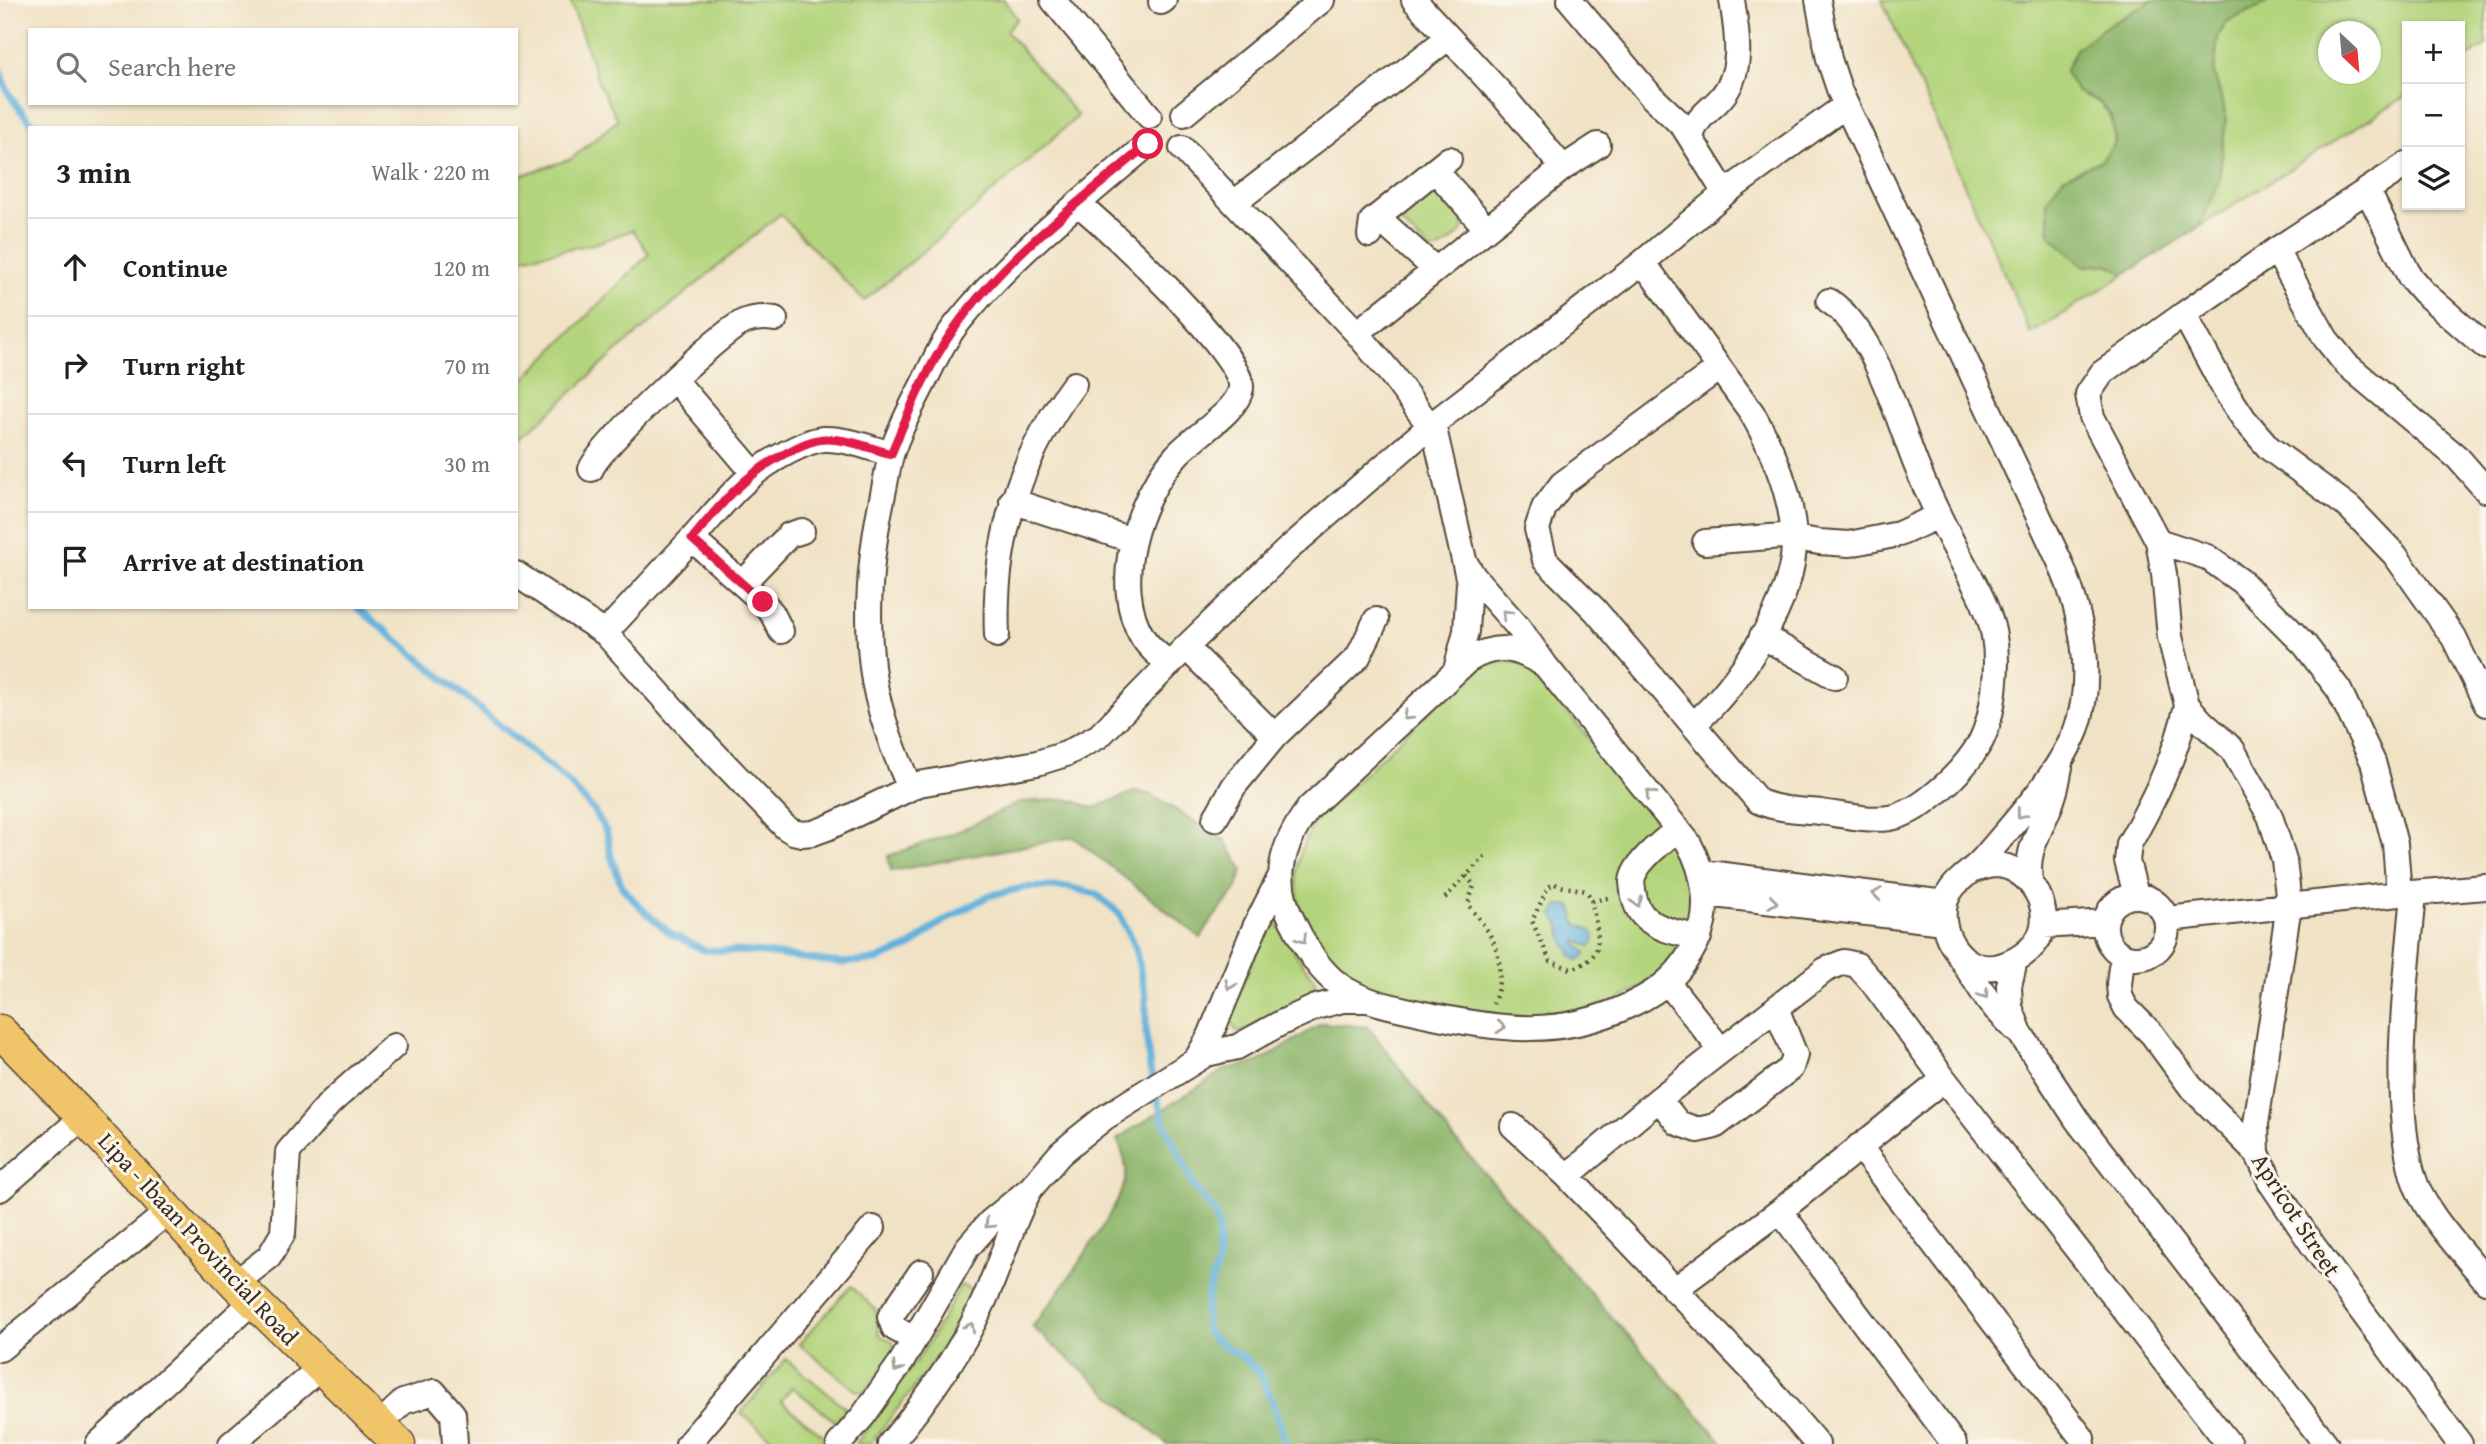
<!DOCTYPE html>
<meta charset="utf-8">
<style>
body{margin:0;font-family:"Gentium Book Plus",serif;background:#f2f2f2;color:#202124}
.controls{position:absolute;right:21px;top:21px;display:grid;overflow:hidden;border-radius:0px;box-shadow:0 2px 5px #0004}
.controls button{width:63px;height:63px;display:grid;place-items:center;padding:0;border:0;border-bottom:2px solid #e0e0e0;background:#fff;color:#202124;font:35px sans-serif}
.compass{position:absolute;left:2318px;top:21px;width:63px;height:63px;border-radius:50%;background:#fff;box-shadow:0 2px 5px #0004;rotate:154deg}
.stop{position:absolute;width:21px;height:21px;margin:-16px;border:5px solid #e11d48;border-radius:50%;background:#fff}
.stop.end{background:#e11d48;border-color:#fff;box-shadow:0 2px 7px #0008}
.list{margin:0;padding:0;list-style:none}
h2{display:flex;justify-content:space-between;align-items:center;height:91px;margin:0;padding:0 28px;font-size:30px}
h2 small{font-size:23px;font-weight:400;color:#757577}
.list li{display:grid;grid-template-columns:46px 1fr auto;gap:21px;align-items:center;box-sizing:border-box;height:98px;padding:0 28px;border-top:2px solid #e0e0e0}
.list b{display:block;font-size:26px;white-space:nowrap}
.list em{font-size:23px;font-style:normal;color:#757577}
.icon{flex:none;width:38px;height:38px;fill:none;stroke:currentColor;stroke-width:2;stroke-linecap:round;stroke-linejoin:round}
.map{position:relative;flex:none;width:2486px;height:1444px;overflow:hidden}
.search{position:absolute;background:#fff;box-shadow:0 2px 5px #0004;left:28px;top:28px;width:490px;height:77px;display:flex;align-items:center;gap:18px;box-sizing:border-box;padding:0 24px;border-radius:0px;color:#757577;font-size:26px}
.panel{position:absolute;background:#fff;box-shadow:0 2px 5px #0004;left:28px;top:126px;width:490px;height:483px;border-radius:0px}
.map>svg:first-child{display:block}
</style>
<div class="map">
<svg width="2486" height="1444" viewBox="0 0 2486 1444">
<rect width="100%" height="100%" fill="#fbf7ec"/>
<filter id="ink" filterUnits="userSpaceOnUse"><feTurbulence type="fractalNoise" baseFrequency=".0143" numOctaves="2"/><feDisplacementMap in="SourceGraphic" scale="14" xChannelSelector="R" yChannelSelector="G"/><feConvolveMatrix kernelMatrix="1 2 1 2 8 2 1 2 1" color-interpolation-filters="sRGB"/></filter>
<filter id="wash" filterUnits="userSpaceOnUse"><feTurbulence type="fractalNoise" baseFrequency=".00686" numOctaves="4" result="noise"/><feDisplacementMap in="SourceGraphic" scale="28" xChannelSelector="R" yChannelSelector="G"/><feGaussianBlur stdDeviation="1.57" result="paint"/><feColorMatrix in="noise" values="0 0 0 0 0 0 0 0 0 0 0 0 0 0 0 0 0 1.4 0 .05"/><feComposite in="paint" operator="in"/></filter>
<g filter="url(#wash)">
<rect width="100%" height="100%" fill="#f0e2c5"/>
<path fill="#b3d47c" stroke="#777f4d" stroke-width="2" fill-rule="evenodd" d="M570 0H1004L1017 19 1006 31 1078 116 969 213 864 301 780 214 624 345 516 443V387L649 254 633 230 593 244 516 259V177L571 159 618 120 599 84Z
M1882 0H2153L2102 29 2077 92C2108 105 2112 109 2115 143L2102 160 2063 178 2083 266 2108 264 2125 274 2031 334Z
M2269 0H2486V46L2460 61V26H2407V95L2199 227 2219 181 2226 116 2214 73 2218 37 2226 22 2267 3ZM2328 32H2370V74H2328Z
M1432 190C1442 195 1468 215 1463 229 1461 234 1455 237 1451 241 1444 246 1440 250 1431 251L1398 220 1400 212 1427 191Z
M1499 658 1530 667 1673 840C1683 859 1692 877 1694 899 1695 910 1691 920 1688 930 1669 990 1595 1014 1537 1017 1501 1019 1467 1010 1432 1002 1405 997 1376 993 1352 978 1328 962 1312 937 1302 911 1290 878 1299 843 1320 816L1472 670Z
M1272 923 1281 927 1298 958 1313 976 1315 980 1314 991 1240 1033 1237 1032 1228 1016 1269 925Z
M961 1285 972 1290 948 1338 933 1363 870 1444H856L928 1344Z
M851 1286 876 1310 879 1333 882 1337 891 1340 894 1344C891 1364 876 1378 864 1392L855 1390 799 1344Z
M786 1359 847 1409 836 1422 792 1387 781 1401 825 1437 820 1444H778L741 1413Z"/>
<path fill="#8eb66c" stroke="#647045" stroke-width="2" d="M2153 0H2269L2267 3 2226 22 2218 37 2214 73 2226 116 2219 182 2199 227 2125 274 2108 264 2083 266 2050 235 2047 199 2063 178 2102 160 2115 143 2112 117 2098 101 2077 92 2065 72 2076 49 2102 29Z
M1136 791 1151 795 1225 840 1243 870 1236 890 1210 922 1201 938 1073 837 891 871 888 856 957 832 1020 802 1067 799 1095 808Z
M1322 1023 1368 1027 1454 1139 1724 1444H1167L1032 1327C1053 1301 1124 1204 1126 1175 1127 1163 1122 1150 1117 1139L1226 1069 1252 1064 1264 1059Z"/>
<path fill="#62b1dd" stroke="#4e6e7e" stroke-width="2" d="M1569 905 1573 909 1575 922C1584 930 1598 927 1594 943L1590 946 1577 941V945L1586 952 1584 957 1578 960 1571 955 1570 950 1565 945 1560 926 1553 914 1559 906Z"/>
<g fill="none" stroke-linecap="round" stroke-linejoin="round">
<path stroke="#62b1dd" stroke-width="7" d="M0 70C5 93 20 111 37 128
M357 607 566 780 594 811 607 833 611 856 622 887 642 909 671 934 704 950 756 952 840 963 877 960 911 946 937 925 988 896 1026 887H1069L1096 894 1119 913 1135 948 1146 997V1034L1150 1069 1163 1120 1193 1184 1215 1213 1219 1229 1218 1262 1208 1294 1205 1315 1207 1332 1214 1339 1245 1359 1259 1372 1272 1400 1286 1444"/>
</g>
</g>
<g filter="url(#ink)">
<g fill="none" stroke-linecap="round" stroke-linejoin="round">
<g stroke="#564637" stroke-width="28">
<path id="minor" d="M1053 0 1149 116
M1414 0 1505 98 1563 168
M1570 0 1651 96 1683 126 1725 193
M1818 0 1829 59 1840 92 2060 562C2082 613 2096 679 2075 733 2057 774 2024 811 1995 845 1989 852 1984 859 1977 865 1966 876 1951 884 1946 900 1935 934 1965 978 2003 965 2021 959 2040 945 2043 926 2048 898 2025 867 1997 865 1987 865 1980 868 1971 871
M1161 2 1164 0
M1184 114 1322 0
M1691 136C1698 116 1707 113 1720 99 1745 72 1737 33 1732 0
M1182 148 1357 333 1392 375 1435 433 1469 582 1466 631 1456 670
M1435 170 1486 228
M2368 191 2410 277 2423 292 2486 347
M1234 203 1448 38
M1078 204C1107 226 1245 356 1241 388 1238 412 1192 437 1176 456 1137 499 1110 585 1143 638 1150 649 1160 656 1170 664
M1377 217 1435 269
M1370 235 1372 221 1449 159
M2276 250 2407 164
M1643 262 1752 413C1774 452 1792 494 1794 539 1796 599 1738 686 1694 724
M2184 314 2276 250 2326 339 2346 364 2458 458 2486 490
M1357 333 1563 168 1598 145
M1719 368 1562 484 1544 508 1537 529 1545 560 1595 610 1758 801C1777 810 1800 810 1821 812 1843 815 1867 821 1890 818 1907 815 1923 804 1936 793 1953 779 1970 761 1981 741 1994 715 1999 665 1994 636 1989 607 1974 584 1961 559 1945 529 1930 499 1917 467 1897 418 1874 330 1829 301
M674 379 753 472
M591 469C601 445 718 334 743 322 753 318 764 317 775 319
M1012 501 1132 540
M692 539 763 602 772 613 781 631
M2158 541 2092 417 2088 394 2102 373 2184 314 2225 390 2244 419 2269 448 2350 508 2395 555 2454 638 2486 704
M1705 542 1783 536 1819 542 1849 544 1899 534 1938 516
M1466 564 1474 577 1519 628 1545 665 1688 842C1705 872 1712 911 1696 943 1681 973 1662 990 1632 1004 1561 1039 1499 1030 1424 1014 1395 1007 1364 1003 1339 985 1320 971 1305 947 1295 926 1271 882 1280 847 1309 808L1468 660C1499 642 1516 648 1545 665
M516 574 605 633 693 731 785 827 793 832 802 834 813 833 827 828 919 784 1037 763 1066 754 1099 736 1186 647 1287 550 1430 426 1643 262 1725 193 1846 105
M743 583 789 535 802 531
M605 633C633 603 661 572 689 542 723 505 741 476 788 452 798 447 811 440 823 439 845 438 870 448 891 454
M997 635C993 543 1019 458 1074 384
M1762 636 1835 677
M1186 647 1275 736 1358 657 1376 620
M910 788C893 749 877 709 872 667 865 609 871 550 883 494 886 480 888 465 892 452 900 427 913 404 925 380 934 361 943 342 956 325 1011 256 1081 201 1148 144
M1215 819 1234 786 1275 736
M1678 829C1664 840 1633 864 1632 882 1633 891 1634 902 1639 910 1649 928 1680 934 1699 937
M1701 872 1945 903
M2031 883C2022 851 2046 823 2054 794 2057 786 2058 776 2060 767
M2414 893C2407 978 2390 1094 2413 1176 2423 1212 2463 1252 2486 1281
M1706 894 1943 922
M2136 895 2127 861 2129 844C2155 798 2176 756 2187 705
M2105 927a31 31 0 1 1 62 0a31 31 0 1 1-62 0Z
M2167 919 2399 894 2486 887
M2043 926 2105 922
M1958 954 1989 1002 2016 1030
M2126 957 2121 967 2119 984 2120 996 2126 1008 2152 1034 2191 1087 2257 1153 2271 1183 2312 1244 2460 1444
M2015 960 2009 986 2010 1007 2020 1033 2077 1120 2326 1444
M1668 983 1721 1050
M1196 1060 1210 1036 1255 927 1279 879
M1659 1099 1678 1123 1698 1130 1715 1126 1791 1068 1795 1055 1776 1008
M1513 1126 1567 1176
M1859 1146 2082 1438 2083 1444
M2257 1153 2256 1124 2289 905 2284 860 2270 816 2232 749 2202 722 2187 705 2170 637 2164 574 2158 541 2207 557 2242 582 2305 645 2339 690 2373 762 2395 844 2399 894
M0 1189 83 1117
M1780 1211 1954 1444
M235 1283 269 1257 283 1233 288 1152 330 1103 394 1046
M1674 1290 1780 1211 1944 1079
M914 1339 894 1328 890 1317 921 1272
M0 1349 169 1211
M379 1425 403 1402 434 1392 453 1414 455 1444
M98 1444 253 1301
M231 1444 320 1368
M688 1444 873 1228
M839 1444 863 1416 902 1361 967 1248 990 1222 1031 1188 1060 1154 1080 1137 1104 1118 1206 1054 1237 1047 1281 1023 1316 1007 1343 1000H1366
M890 1444C925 1402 959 1355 982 1305 999 1269 1009 1230 1027 1195
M1817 1444 1770 1389 1567 1176 1659 1099 1825 970 1844 962 1857 965 1873 983 1944 1079 2229 1444"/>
</g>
<g stroke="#564637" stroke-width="35">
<path id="major" d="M0 1031 83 1117 235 1283 399 1444"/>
</g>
<path stroke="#564637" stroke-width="4.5" stroke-dasharray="2 5" stroke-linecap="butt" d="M1466 876 1474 885 1468 904C1475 915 1485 925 1491 937 1502 956 1502 983 1493 1004
M1555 884C1566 889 1576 887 1587 892 1593 900 1593 910 1595 919 1601 946 1600 959 1571 969L1550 961 1532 921 1548 887Z
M1445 898 1488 853
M1592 901 1612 897"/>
<use href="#minor" stroke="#fff" stroke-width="24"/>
<use href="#major" stroke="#f0c469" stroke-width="32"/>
</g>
<defs><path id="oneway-chevron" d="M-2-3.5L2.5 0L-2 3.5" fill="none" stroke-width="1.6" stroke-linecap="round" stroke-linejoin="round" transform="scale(1.75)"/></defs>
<g stroke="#a79f9a">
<use href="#oneway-chevron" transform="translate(1506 614) rotate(-133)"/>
<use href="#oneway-chevron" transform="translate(1407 716) rotate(137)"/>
<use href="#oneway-chevron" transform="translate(1650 794) rotate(-129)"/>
<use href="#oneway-chevron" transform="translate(2021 814) rotate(128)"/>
<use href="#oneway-chevron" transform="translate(1877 894) rotate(-173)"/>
<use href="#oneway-chevron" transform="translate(1637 902) rotate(71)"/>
<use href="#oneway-chevron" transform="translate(1773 902) rotate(7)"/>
<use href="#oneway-chevron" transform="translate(1302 939) rotate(59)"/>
<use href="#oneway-chevron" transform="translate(1230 985) rotate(114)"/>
<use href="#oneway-chevron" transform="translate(1984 994) rotate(55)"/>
<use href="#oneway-chevron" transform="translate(1501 1027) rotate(5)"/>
<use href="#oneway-chevron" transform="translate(989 1224) rotate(136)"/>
<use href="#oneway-chevron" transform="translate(970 1327) rotate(-61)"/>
<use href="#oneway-chevron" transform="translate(897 1368) rotate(123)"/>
</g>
</g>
<g fill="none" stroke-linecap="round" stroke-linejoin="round" filter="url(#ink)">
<path stroke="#e11d48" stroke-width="9" d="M763 602 692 539C723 501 747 472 792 450 802 445 812 440 823 439 845 438 870 448 891 454 909 411 927 367 954 329 1005 256 1081 201 1148 144"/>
</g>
<g text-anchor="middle" stroke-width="6" stroke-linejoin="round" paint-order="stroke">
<g font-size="24" fill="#3b2a1e" stroke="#fbf7ec">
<text transform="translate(2296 1215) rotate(57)" y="8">Apricot Street</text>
<text transform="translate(198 1239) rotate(47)" y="8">Lipa - Ibaan Provincial Road</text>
</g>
</g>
</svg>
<div class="controls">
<button>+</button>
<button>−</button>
<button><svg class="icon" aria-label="layers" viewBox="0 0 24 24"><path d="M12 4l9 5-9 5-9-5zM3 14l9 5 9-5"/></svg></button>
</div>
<svg class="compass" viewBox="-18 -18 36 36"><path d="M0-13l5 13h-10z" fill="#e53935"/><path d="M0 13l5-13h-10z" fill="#757577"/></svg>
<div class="stop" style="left:1148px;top:144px"></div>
<div class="stop end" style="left:763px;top:602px"></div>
<div class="search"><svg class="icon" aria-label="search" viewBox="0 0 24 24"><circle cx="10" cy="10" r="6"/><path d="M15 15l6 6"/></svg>Search here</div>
<section class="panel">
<h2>3 min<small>Walk · 220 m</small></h2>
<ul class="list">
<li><svg class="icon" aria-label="ahead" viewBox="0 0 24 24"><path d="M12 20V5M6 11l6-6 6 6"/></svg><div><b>Continue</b></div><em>120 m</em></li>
<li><svg class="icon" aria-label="right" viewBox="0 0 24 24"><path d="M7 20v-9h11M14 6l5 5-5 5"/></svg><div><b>Turn right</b></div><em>70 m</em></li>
<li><svg class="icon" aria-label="left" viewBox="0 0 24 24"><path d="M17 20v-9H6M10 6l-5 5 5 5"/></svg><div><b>Turn left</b></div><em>30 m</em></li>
<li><svg class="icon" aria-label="arrive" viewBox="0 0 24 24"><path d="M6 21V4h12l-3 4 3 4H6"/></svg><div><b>Arrive at destination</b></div></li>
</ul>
</section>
</div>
